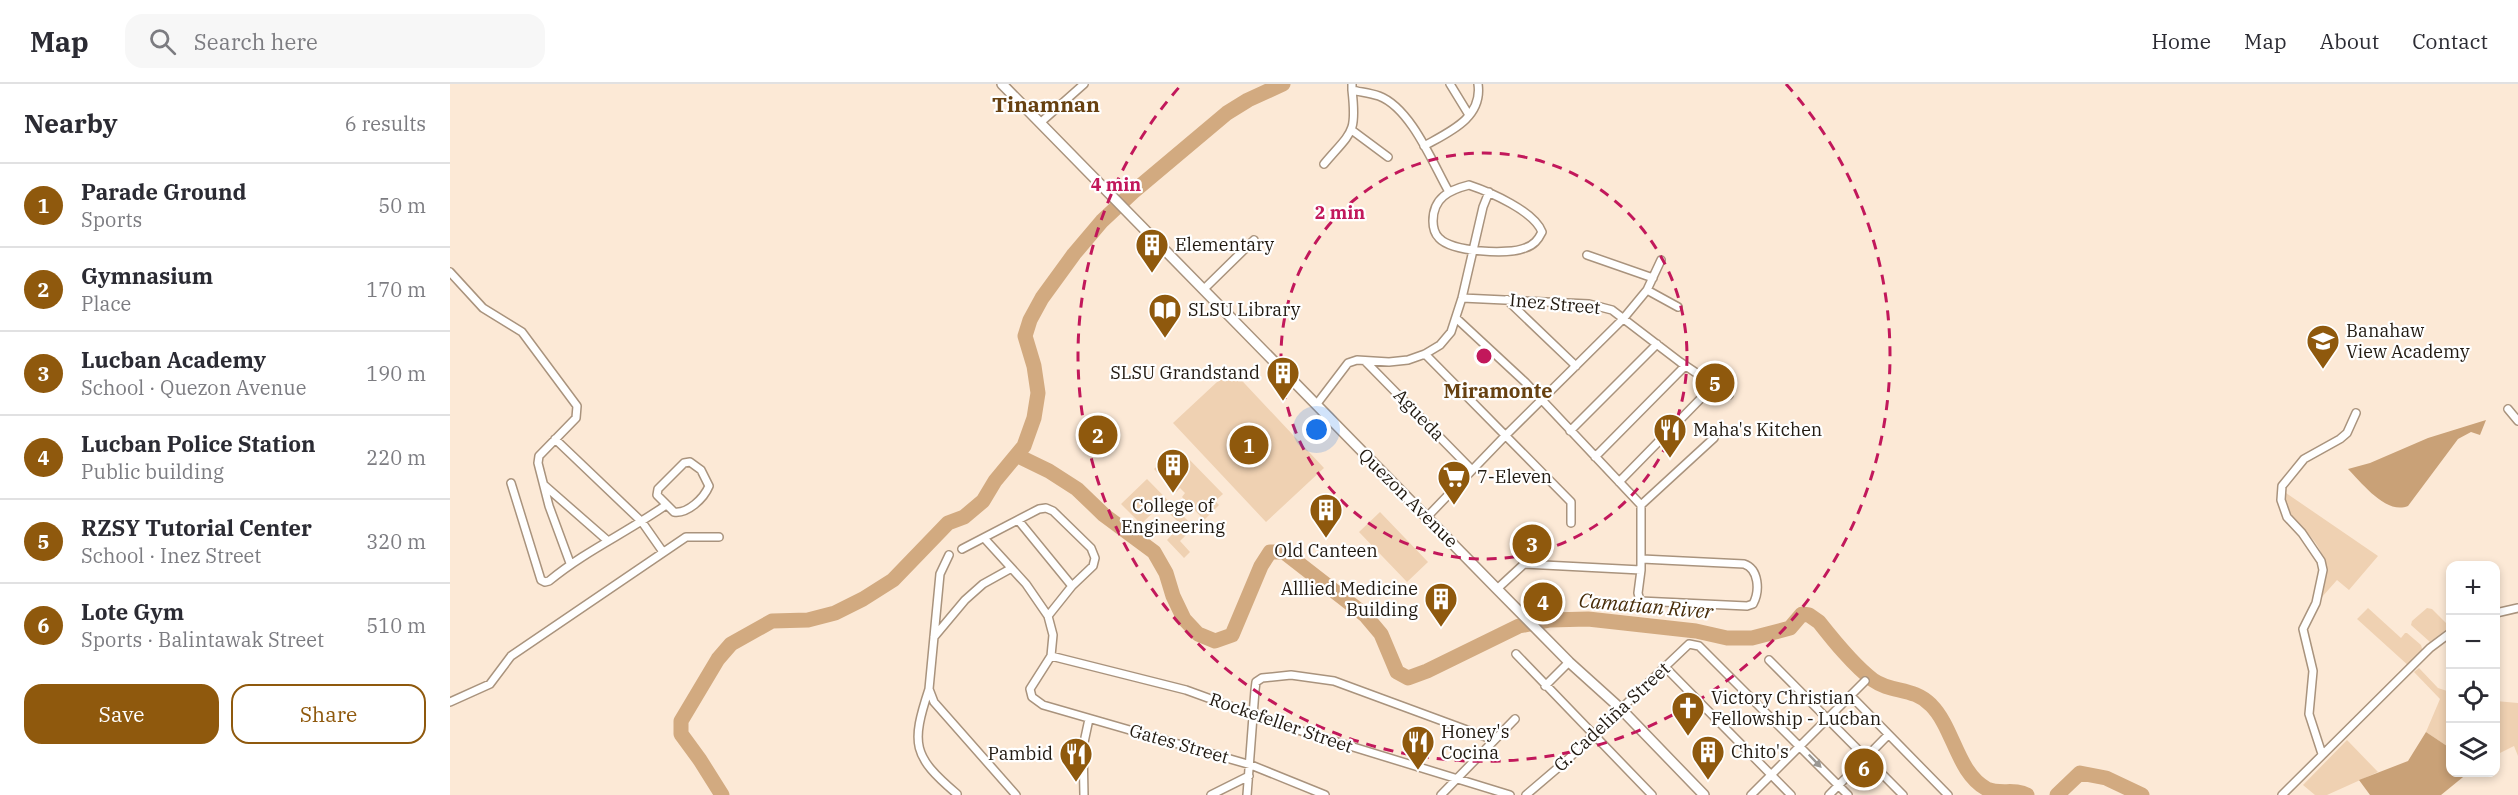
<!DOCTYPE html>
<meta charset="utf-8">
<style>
body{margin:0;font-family:"IBM Plex Serif",serif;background:#f7f7f7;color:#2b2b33}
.controls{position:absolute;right:18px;bottom:18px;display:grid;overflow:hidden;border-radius:12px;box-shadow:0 3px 9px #0003}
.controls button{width:54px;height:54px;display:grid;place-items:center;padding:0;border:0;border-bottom:2px solid #e1e1e2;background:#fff;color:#2b2b33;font:30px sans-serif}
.you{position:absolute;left:867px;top:346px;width:21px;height:21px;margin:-15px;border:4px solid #fff;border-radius:50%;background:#1a73e8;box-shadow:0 0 0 9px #1a73e833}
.badge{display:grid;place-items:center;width:39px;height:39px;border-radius:50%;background:#8f590d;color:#fff;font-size:20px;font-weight:700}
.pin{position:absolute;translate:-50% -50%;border:3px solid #fff;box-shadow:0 2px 6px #0006}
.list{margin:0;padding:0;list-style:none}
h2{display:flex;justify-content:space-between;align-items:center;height:78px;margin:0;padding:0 24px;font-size:26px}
h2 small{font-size:20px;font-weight:400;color:#7c7c81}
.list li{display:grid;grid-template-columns:39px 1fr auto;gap:18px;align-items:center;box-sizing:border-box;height:84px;padding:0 24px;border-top:2px solid #e1e1e2}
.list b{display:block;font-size:22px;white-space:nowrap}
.list p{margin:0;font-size:20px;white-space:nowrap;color:#7c7c81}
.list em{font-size:20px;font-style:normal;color:#7c7c81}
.actions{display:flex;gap:12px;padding:18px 24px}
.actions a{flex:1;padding:14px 0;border:2px solid #8f590d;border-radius:18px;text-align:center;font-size:21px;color:#8f590d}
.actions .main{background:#8f590d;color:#fff}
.icon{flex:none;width:33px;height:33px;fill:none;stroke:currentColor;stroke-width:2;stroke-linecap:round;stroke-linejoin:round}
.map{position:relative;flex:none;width:2068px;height:711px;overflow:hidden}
header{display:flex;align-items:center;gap:36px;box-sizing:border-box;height:84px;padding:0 30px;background:#fff;border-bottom:2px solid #e1e1e2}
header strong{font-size:28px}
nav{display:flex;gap:33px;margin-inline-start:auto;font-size:21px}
.search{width:420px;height:54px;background:#f7f7f7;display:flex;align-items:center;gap:15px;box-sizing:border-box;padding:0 21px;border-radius:18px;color:#7c7c81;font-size:22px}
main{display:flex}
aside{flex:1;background:#fff}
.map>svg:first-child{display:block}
</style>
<header>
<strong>Map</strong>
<div class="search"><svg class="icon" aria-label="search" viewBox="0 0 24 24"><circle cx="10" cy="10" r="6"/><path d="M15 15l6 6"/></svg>Search here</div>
<nav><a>Home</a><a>Map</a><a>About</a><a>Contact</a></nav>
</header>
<main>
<aside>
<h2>Nearby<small>6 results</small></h2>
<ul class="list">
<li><span class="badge">1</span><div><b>Parade Ground</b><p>Sports</p></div><em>50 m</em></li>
<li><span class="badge">2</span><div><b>Gymnasium</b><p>Place</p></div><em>170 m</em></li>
<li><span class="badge">3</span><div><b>Lucban Academy</b><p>School · Quezon Avenue</p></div><em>190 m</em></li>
<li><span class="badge">4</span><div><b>Lucban Police Station</b><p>Public building</p></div><em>220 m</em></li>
<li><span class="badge">5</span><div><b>RZSY Tutorial Center</b><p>School · Inez Street</p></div><em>320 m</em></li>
<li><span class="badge">6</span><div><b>Lote Gym</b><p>Sports · Balintawak Street</p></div><em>510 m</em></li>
</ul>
<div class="actions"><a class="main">Save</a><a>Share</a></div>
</aside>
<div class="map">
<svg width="2068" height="711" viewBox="0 0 2068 711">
<rect width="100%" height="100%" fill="#fce9d6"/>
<path fill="#efd1b2" d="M781 285 874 384 816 438 723 339Z
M732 368 773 410 765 417 769 421 754 436 732 413 735 409 730 404 726 408 704 385 719 371 724 376Z
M697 395 744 443 730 457 740 468 734 474 717 456 731 441 711 421 691 440 671 420Z
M1836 409 1928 472 1899 506 1887 496 1872 513 1869 511C1895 452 1826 442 1836 409Z
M930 428 978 478 957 498 909 448Z
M1918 524 1951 554 1955 549H1957L1971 561 1973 568 1960 583 1907 535Z
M1977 524 1982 525 1998 541V544L1980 558 1961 541 1962 537Z
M1969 584 1988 604 2000 608V664L1976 648 1990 615 1964 588Z
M2046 617 2068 619V672L2064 662 2046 671Z
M1897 656 1928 688 1877 711H1865L1853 701Z"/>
<path fill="#c9a177" d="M2036 336 2030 351 2021 348 2008 355 1958 422C1936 431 1912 399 1898 385L1920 379 1978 354Z
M1976 648 2000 664V688L2018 689 1991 711H1920L1909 696 1958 677Z"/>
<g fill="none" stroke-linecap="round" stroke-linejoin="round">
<path stroke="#d2aa80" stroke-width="15" d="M568 372 599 387 627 405 654 431 704 468 716 489 723 512 734 535 748 550 765 557 782 551 811 482 820 468H834L915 531 931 550 947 588 958 594 977 587 1069 542 1100 536 1138 535 1246 547 1277 554H1302L1340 544 1352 530 1359 531 1369 538C1384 557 1404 582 1423 596 1441 609 1464 603 1481 621 1504 644 1507 689 1537 705 1550 711 1565 704 1577 711
M272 711 250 676 231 650V637L268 575 281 560 322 537 358 536 385 529 413 515 443 496 498 439 514 433 533 417 545 397 574 362 584 334 588 309 584 282 575 252 580 236 592 214 624 170 652 137 683 108 777 29 798 16 833 0
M1607 711 1630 689 1656 694 1692 711"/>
<g stroke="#a9937d" stroke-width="10">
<path id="minor" d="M902 0V6C910 8 920 9 929 12 961 24 983 80 999 108
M1000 0 1019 31
M590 39 634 0
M903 47 938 73
M974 62C999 48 1033 34 1028 0
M874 80C902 47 907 50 902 6
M1019 101C1040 108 1084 127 1092 148 1088 156 1084 161 1075 164 1058 171 1002 168 989 154 984 149 983 143 983 137 983 114 999 106 1019 101Z
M1137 171 1203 194
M0 188 33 224 72 248 127 322 126 334 89 372 88 379 99 422 120 479
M754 205 804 156
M1197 206 1228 223
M1012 214 1139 220 1162 226 1230 278 1279 311
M1057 216 1126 282
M1006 234 1075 298 1191 421V486L1188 509 1190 517 1297 522 1303 520C1310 507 1309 485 1294 480L1192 475
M975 270 1121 418V439
M915 277 1022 386
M866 321 898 279 907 276 939 278 958 276 975 270 990 261 1001 248 1012 214 1033 123 1039 108
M2058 325 2068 337
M1120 347 1207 260
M105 355 192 438 213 468
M1145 373 1235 282
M240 378 251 386 259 402C254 414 238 430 224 428L207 411 208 405 234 379Z
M1169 398 1263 302
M61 399 91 496 95 498 99 497C135 467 178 448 216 421
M94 401 158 457
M1191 421 1264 354
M977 433 1054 353 1173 235 1197 206 1211 176
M568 436 622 502
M534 454 576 500 598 532 603 551 601 572 580 605 582 613 593 621 801 681 875 711
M512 465 589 425 596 424 603 427 641 464 645 474 643 482 622 502 598 532
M499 471 490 490 479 605 484 618 566 711
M1047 505 1074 480 1191 486
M2046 529 2068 524
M484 553 515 516 533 500 560 485
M1066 570 1202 711
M601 572 736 606 838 643 1060 711
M1319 576 1453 711
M1215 583 1341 711
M1095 602 1119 578
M479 605C461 660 462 672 507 710
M1401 612 1498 711
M0 618 40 600 61 572 236 453H269
M1872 670 1859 630 1863 587 1853 545 1866 519 1873 486 1871 477 1852 449 1837 433 1831 416 1832 402 1854 375 1890 355 1897 349 1906 329
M634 711 633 663 639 635
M761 711 799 692
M797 711 805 606 806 598 812 594 841 591 884 597 1044 656
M991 711 1065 635
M1076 711 1117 676 1239 560 1249 562 1398 711
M1301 711 1415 597
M1379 711 1438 651
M1832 711 1980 564 2000 549"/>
</g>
<g stroke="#a9937d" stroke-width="12">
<path id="secondary" d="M552 0 1047 505 1119 578 1170 624 1254 711"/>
</g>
<use href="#minor" stroke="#fff" stroke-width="7"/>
<use href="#secondary" stroke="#fff" stroke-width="9"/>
</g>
<defs><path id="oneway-solid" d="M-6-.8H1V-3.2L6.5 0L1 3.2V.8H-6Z" transform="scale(1.5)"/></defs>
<use fill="#9b9893" href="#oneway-solid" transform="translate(1365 677) rotate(46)"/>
<g fill="none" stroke="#c2185b" stroke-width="3" stroke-dasharray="10 8">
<circle cx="1034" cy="272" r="203"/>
<path d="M1336 0A406 406 0 1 1 732 0"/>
</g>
<defs>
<g id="building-pin" transform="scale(1.725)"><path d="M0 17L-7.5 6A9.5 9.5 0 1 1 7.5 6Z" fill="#8f590d" stroke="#fff"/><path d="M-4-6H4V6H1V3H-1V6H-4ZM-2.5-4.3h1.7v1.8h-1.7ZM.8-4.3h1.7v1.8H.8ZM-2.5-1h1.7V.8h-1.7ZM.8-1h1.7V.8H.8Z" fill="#fff"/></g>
<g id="library-pin" transform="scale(1.725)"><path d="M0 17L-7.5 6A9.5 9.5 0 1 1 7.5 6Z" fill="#8f590d" stroke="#fff"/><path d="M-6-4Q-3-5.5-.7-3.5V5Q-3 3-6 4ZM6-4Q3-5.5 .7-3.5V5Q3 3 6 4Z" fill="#fff"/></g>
<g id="school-pin" transform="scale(1.725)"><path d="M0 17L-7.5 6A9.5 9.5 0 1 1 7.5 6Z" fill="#8f590d" stroke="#fff"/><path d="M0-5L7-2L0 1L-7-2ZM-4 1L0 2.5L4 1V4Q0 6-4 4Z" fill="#fff"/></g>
<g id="restaurant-pin" transform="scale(1.725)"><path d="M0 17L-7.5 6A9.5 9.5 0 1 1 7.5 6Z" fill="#8f590d" stroke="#fff"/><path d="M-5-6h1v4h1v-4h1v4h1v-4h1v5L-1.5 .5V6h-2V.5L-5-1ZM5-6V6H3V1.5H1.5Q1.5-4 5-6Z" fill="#fff"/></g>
<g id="supermarket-pin" transform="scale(1.725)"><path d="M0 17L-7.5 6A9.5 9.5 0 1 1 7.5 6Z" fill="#8f590d" stroke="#fff"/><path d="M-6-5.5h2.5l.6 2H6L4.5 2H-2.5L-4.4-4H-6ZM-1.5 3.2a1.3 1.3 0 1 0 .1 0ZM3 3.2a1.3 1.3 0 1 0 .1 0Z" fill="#fff"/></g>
<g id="church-pin" transform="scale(1.725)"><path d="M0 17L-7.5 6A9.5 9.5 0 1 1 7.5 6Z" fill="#8f590d" stroke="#fff"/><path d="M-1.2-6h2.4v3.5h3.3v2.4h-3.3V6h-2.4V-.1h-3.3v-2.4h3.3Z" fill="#fff"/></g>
</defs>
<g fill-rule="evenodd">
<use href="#building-pin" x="702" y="161"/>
<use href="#library-pin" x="715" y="226"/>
<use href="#school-pin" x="1873" y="257"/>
<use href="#building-pin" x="833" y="289"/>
<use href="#restaurant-pin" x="1220" y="346"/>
<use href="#building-pin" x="723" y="381"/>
<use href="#supermarket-pin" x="1004" y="393"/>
<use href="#building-pin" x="876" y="426"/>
<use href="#building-pin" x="991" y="515"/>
<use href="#church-pin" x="1238" y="624"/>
<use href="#restaurant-pin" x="968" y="658"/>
<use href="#building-pin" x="1258" y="668"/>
<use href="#restaurant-pin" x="626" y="670"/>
</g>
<g text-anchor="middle" stroke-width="4.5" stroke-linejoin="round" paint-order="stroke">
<g font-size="18" fill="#211910" stroke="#fff" text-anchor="start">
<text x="725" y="167">Elementary</text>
<text x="738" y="232">SLSU Library</text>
<text x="1896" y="253">Banahaw<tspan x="1896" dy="21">View Academy</tspan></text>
<text x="810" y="295" text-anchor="end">SLSU Grandstand</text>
<text x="1243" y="352">Maha's Kitchen</text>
<text x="1027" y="399">7-Eleven</text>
<text x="723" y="428" text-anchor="middle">College of<tspan x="723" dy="21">Engineering</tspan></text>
<text x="876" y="473" text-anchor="middle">Old Canteen</text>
<text x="968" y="511" text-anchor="end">Alllied Medicine<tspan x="968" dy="21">Building</tspan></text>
<text x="1261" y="620">Victory Christian<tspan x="1261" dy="21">Fellowship - Lucban</tspan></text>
<text x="991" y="654">Honey's<tspan x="991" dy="21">Cocina</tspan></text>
<text x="1281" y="674">Chito's</text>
<text x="603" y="676" text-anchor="end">Pambid</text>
</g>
<g font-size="18" fill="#211910" stroke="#fff">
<text transform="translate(1105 220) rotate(5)" y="6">Inez Street</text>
<text transform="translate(969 331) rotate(46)" y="6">Agueda</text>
<text transform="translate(958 414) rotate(45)" y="6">Quezon Avenue</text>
<text transform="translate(1162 633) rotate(-43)" y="6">G. Cadeliña Street</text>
<text transform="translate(831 639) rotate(19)" y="6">Rockefeller Street</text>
<text transform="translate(729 660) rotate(16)" y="6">Gates Street</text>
</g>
<g font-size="20" font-weight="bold" fill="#674111" stroke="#fff">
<text x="1048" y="314">Miramonte</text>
</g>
<g font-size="20" font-style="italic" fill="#472c09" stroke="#fff">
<text transform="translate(1196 522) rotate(5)" y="7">Camatian River</text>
</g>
<g font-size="21" font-weight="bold" fill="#674111" stroke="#fff">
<text x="596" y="28">Tinamnan</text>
</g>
</g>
<circle cx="1034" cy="272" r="9" fill="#c2185b" stroke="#fff" stroke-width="3"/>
<g font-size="18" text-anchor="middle" font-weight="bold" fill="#c2185b" stroke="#fff" stroke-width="4.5" stroke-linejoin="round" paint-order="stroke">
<text x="666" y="107">4 min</text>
<text x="890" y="135">2 min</text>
</g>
</svg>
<div class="controls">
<button>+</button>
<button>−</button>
<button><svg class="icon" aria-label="locate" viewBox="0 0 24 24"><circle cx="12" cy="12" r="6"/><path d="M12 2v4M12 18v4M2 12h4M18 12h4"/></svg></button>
<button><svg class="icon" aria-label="layers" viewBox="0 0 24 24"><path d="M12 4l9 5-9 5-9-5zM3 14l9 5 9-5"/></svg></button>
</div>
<div class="you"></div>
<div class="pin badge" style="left:799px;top:361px">1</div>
<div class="pin badge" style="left:648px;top:351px">2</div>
<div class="pin badge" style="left:1082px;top:460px">3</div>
<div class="pin badge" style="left:1093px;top:518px">4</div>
<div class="pin badge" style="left:1265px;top:299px">5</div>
<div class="pin badge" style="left:1414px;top:684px">6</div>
</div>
</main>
